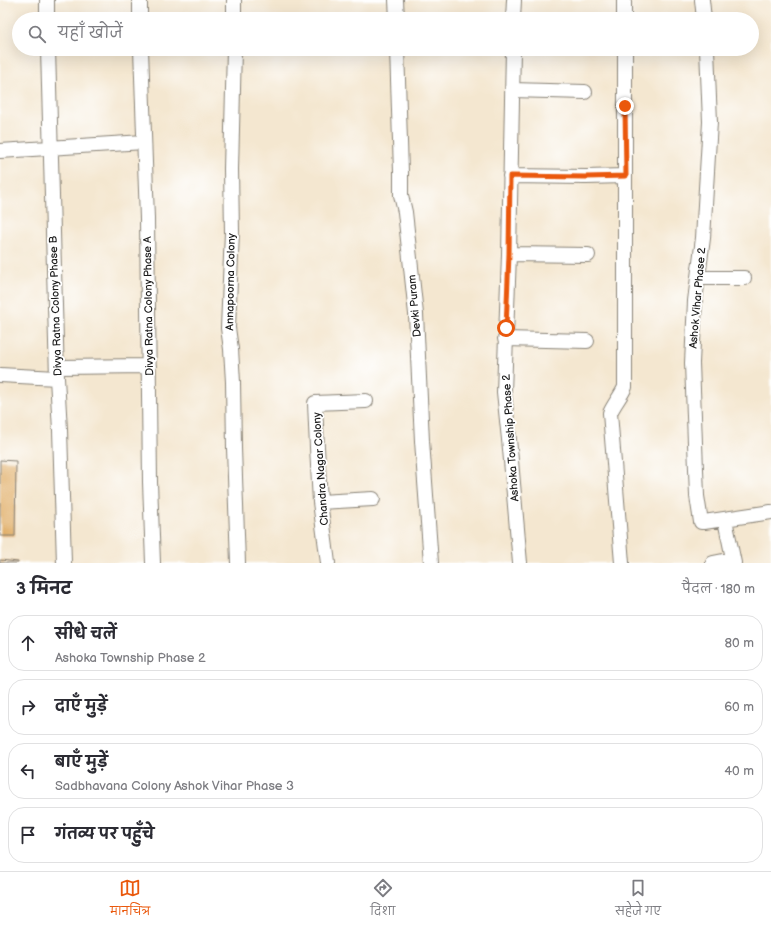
<!DOCTYPE html>
<html lang="hi">
<meta charset="utf-8">
<style>
body{margin:0;font-family:"Balsamiq Sans","Playpen Sans Deva",sans-serif;background:#f2f2f3;color:#2b2b33}
.stop{position:absolute;width:12px;height:12px;margin:-9px;border:3px solid #ea580c;border-radius:50%;background:#fff}
.stop.end{background:#ea580c;border-color:#fff;box-shadow:0 1px 4px #0008}
.list{margin:0;padding:0;list-style:none}
h2{display:flex;justify-content:space-between;align-items:center;height:52px;margin:0;padding:0 16px;font-size:17px}
h2 small{font-size:13px;font-weight:400;color:#7c7c81}
.list li{display:grid;grid-template-columns:26px 1fr auto;gap:12px;align-items:center;box-sizing:border-box;height:56px;margin:0 8px 8px;padding:0 8px;border:1px solid #e1e1e2;border-radius:16px}
.list b{display:block;font-size:15px;white-space:nowrap}
.list p{margin:0;font-size:13px;white-space:nowrap;color:#7c7c81}
.list em{font-size:13px;font-style:normal;color:#7c7c81}
.icon{flex:none;width:22px;height:22px;fill:none;stroke:currentColor;stroke-width:2;stroke-linecap:round;stroke-linejoin:round}
.map{position:relative;flex:none;width:771px;height:563px;overflow:hidden}
.search{position:absolute;background:#fff;box-shadow:0 4px 16px #0002;left:12px;right:12px;top:12px;height:44px;display:flex;align-items:center;gap:10px;box-sizing:border-box;padding:0 14px;border-radius:22px;color:#7c7c81;font-size:15px}
.sheet{height:308px;background:#fff}
nav{display:flex;justify-content:space-around;align-items:center;box-sizing:border-box;height:56px;border-top:1px solid #e1e1e2;background:#fff;font-size:11px;color:#7c7c81}
nav a{display:grid;justify-items:center;gap:2px}
nav .on{color:#ea580c}
.map>svg:first-child{display:block}
</style>
<div class="map">
<svg width="771" height="563" viewBox="0 0 771 563">
<rect width="100%" height="100%" fill="#fff"/>
<filter id="ink" filterUnits="userSpaceOnUse"><feTurbulence type="fractalNoise" baseFrequency=".025" numOctaves="2"/><feDisplacementMap in="SourceGraphic" scale="8" xChannelSelector="R" yChannelSelector="G"/><feConvolveMatrix kernelMatrix="1 2 1 2 8 2 1 2 1" color-interpolation-filters="sRGB"/></filter>
<filter id="wash" filterUnits="userSpaceOnUse"><feTurbulence type="fractalNoise" baseFrequency=".012" numOctaves="4" result="noise"/><feDisplacementMap in="SourceGraphic" scale="16" xChannelSelector="R" yChannelSelector="G"/><feGaussianBlur stdDeviation="0.9" result="paint"/><feColorMatrix in="noise" values="0 0 0 0 0 0 0 0 0 0 0 0 0 0 0 0 0 1.4 0 .05"/><feComposite in="paint" operator="in"/></filter>
<g filter="url(#wash)">
<rect width="100%" height="100%" fill="#f4e7d0"/>
<g id="blocks">
<path fill="#e1b06c" d="M0 460 16 461 15 536H0Z
M0 560 18 562V563H0Z"/>
</g>
</g>
<g filter="url(#ink)">
<use href="#blocks" fill-opacity="0" stroke="#888276" stroke-width="1"/>
<g fill="none" stroke-linecap="round" stroke-linejoin="round">
<g stroke="#888276" stroke-width="16">
<path id="minor" d="M47 0V19
M140 0V19
M234 0V19
M396 0 397 19
M624 0V19
M702 0 704 19
M513 19 514 0
M48 49 57 378 60 430 64 563
M141 49 147 219 150 482 153 563
M234 49 231 169 232 232 228 328 231 349 233 382 234 448 238 563
M397 49 401 172V195L405 212 416 314 422 441 431 563
M513 49 509 254 504 392 510 449 520 563
M707 49 710 122 703 238 695 301 692 363 697 496 701 522H704L771 512
M512 90 585 92
M0 151 144 142
M510 176 586 177 625 176
M509 254 588 255
M698 278H744
M505 339 587 341
M57 367 149 366
M0 375 57 378
M320 502 373 499
M725 520 734 563
M328 563 320 502 317 447 315 403 366 401
M622 563 610 413C614 404 621 396 625 387V49
M713 563 733 559"/>
</g>
<use href="#minor" stroke="#fff" stroke-width="14"/>
</g>
</g>
<g fill="none" stroke-linecap="round" stroke-linejoin="round" filter="url(#ink)">
<path stroke="#ea580c" stroke-width="5" d="M506 328 509 254 510 176 586 177 626 176 625 106"/>
</g>
<g text-anchor="middle" stroke-width="3.5" stroke-linejoin="round" paint-order="stroke">
<g font-size="11" fill="#1c1c1c" stroke="#fff">
<text transform="translate(230 282) rotate(-89)" y="4">Annapoorna Colony</text>
<text transform="translate(697 298) rotate(-85)" y="4">Ashok Vihar Phase 2</text>
<text transform="translate(55 306) rotate(-92)" y="4">Divya Ratna Colony Phase B</text>
<text transform="translate(148 306) rotate(-91)" y="4">Divya Ratna Colony Phase A</text>
<text transform="translate(414 306) rotate(-95)" y="4">Devki Puram</text>
<text transform="translate(510 438) rotate(-94)" y="4">Ashoka Township Phase 2</text>
<text transform="translate(320 469) rotate(-94)" y="4">Chandra Nagar Colony</text>
</g>
</g>
</svg>
<div class="stop" style="left:506px;top:328px"></div>
<div class="stop end" style="left:625px;top:106px"></div>
<div class="search"><svg class="icon" aria-label="search" viewBox="0 0 24 24"><circle cx="10" cy="10" r="6"/><path d="M15 15l6 6"/></svg>यहाँ खोजें</div>
</div>
<section class="sheet">
<h2>3 मिनट<small>पैदल · 180 m</small></h2>
<ul class="list">
<li><svg class="icon" aria-label="ahead" viewBox="0 0 24 24"><path d="M12 20V5M6 11l6-6 6 6"/></svg><div><b>सीधे चलें</b><p>Ashoka Township Phase 2</p></div><em>80 m</em></li>
<li><svg class="icon" aria-label="right" viewBox="0 0 24 24"><path d="M7 20v-9h11M14 6l5 5-5 5"/></svg><div><b>दाएँ मुड़ें</b></div><em>60 m</em></li>
<li><svg class="icon" aria-label="left" viewBox="0 0 24 24"><path d="M17 20v-9H6M10 6l-5 5 5 5"/></svg><div><b>बाएँ मुड़ें</b><p>Sadbhavana Colony Ashok Vihar Phase 3</p></div><em>40 m</em></li>
<li><svg class="icon" aria-label="arrive" viewBox="0 0 24 24"><path d="M6 21V4h12l-3 4 3 4H6"/></svg><div><b>गंतव्य पर पहुँचे</b></div></li>
</ul>
</section>
<nav>
<a class="on"><svg class="icon" aria-label="map" viewBox="0 0 24 24"><path d="M3 6l6-2 6 2 6-2v14l-6 2-6-2-6 2zM9 4v14M15 6v14"/></svg>मानचित्र</a>
<a><svg class="icon" aria-label="directions" viewBox="0 0 24 24"><path d="M12 3l9 9-9 9-9-9zM9 14v-3h6M13 9l2 2-2 2"/></svg>दिशा</a>
<a><svg class="icon" aria-label="saved" viewBox="0 0 24 24"><path d="M7 4h10v16l-5-4-5 4z"/></svg>सहेजे गए</a>
</nav>
